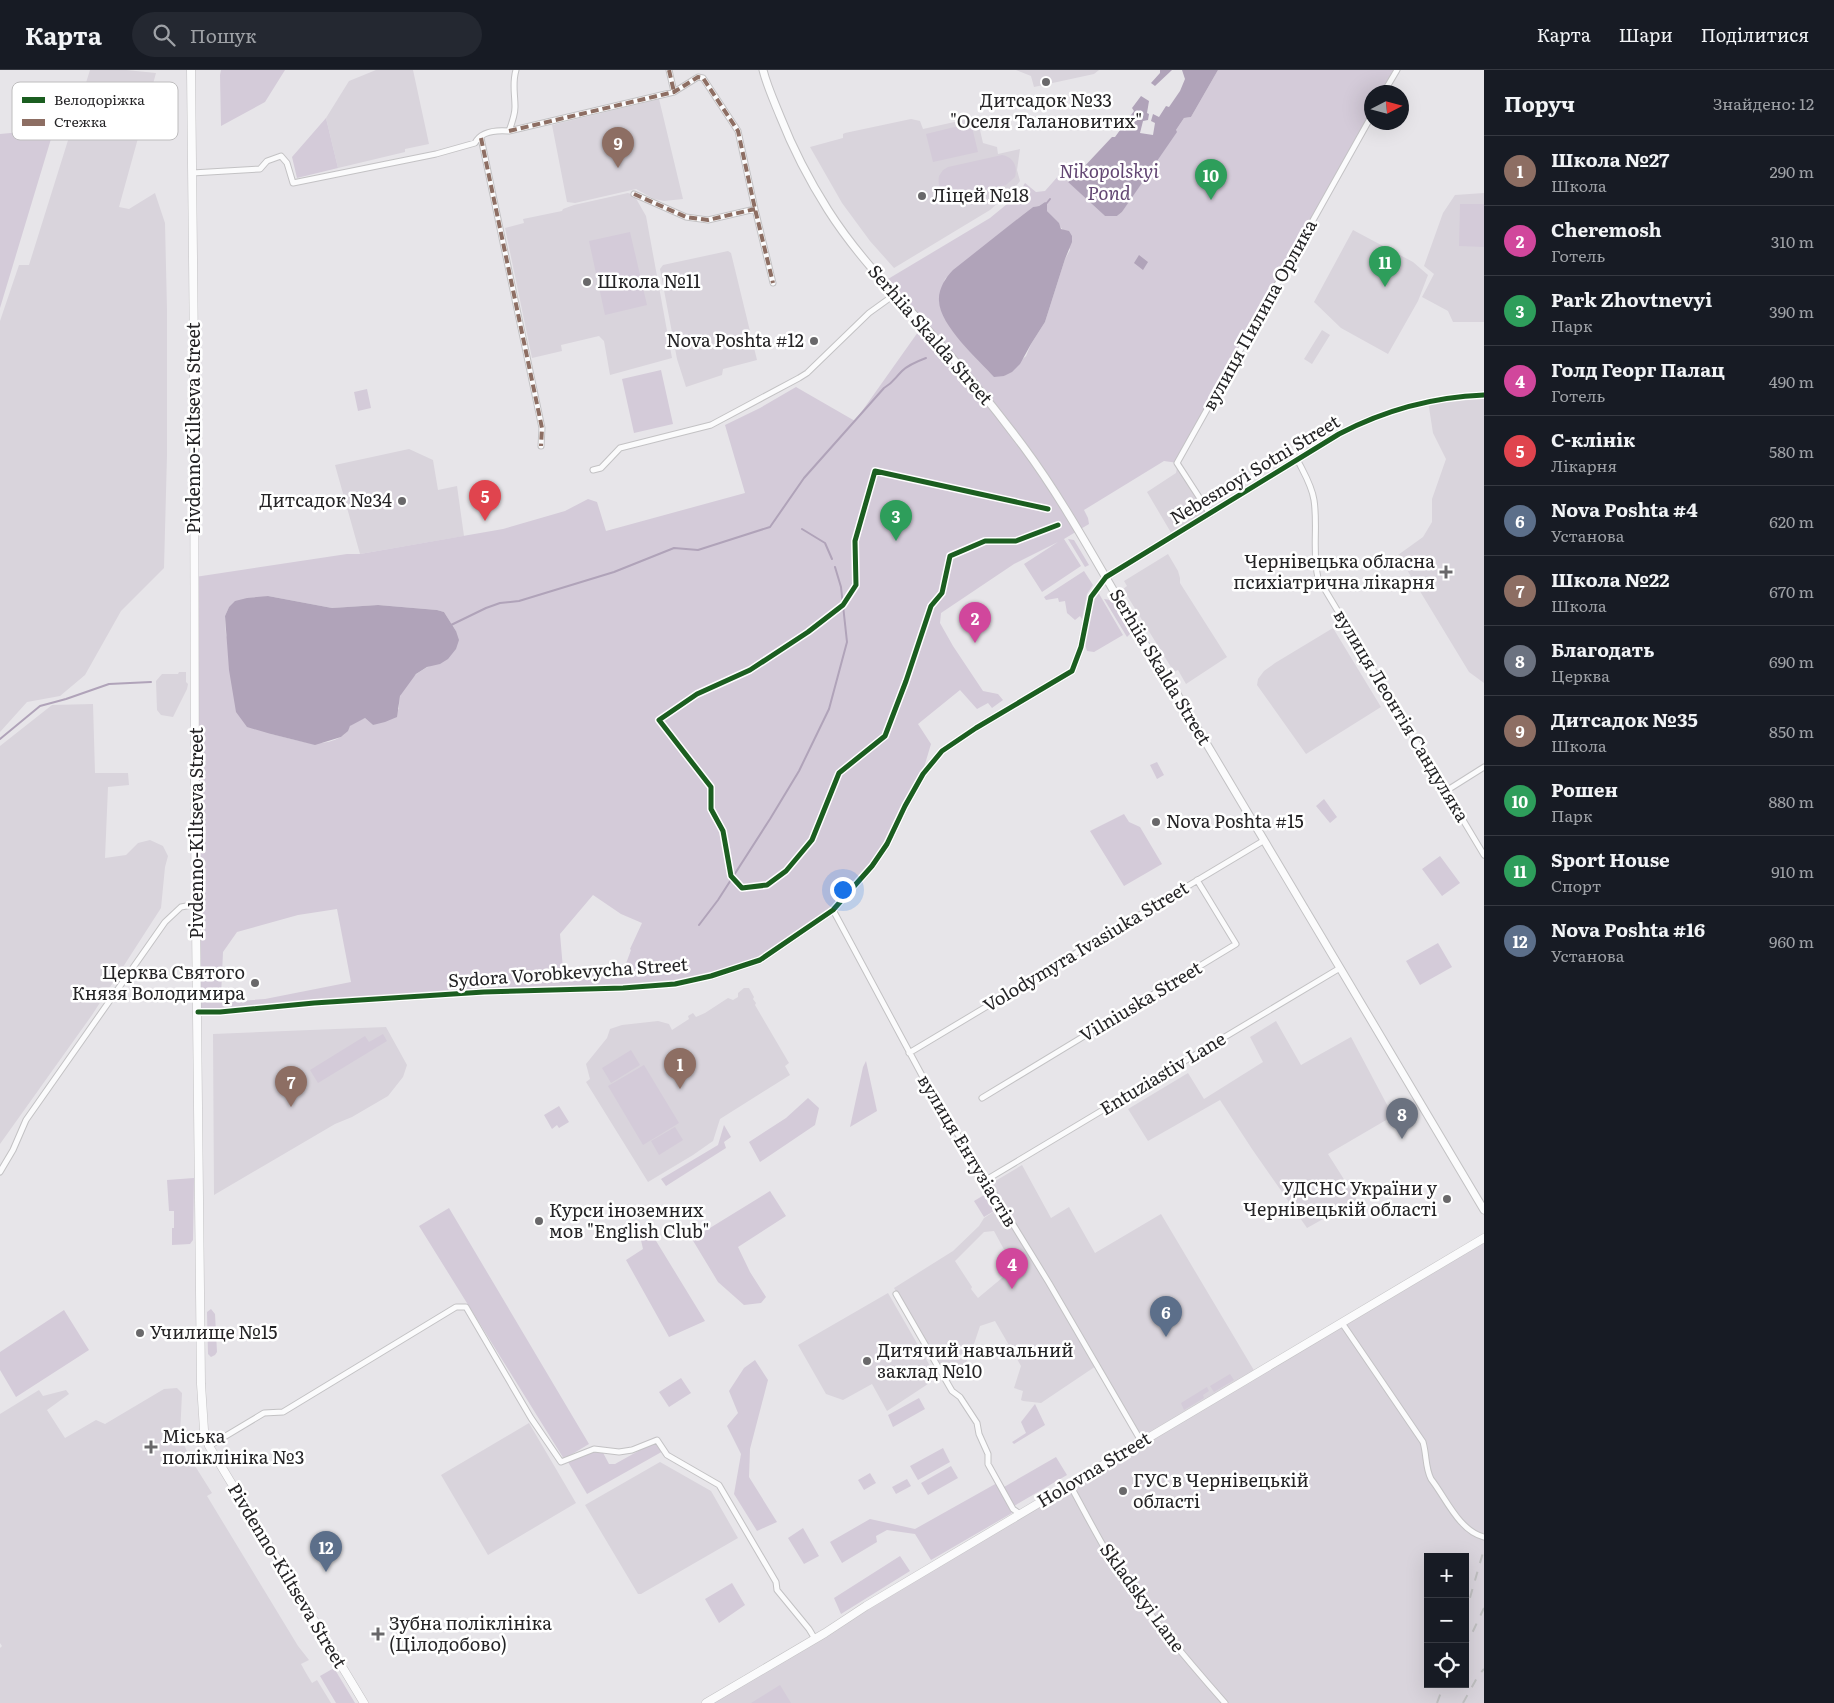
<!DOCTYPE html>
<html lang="uk">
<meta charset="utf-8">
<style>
body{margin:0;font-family:Literata,serif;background:#242831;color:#f1f3f6}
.controls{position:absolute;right:15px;bottom:15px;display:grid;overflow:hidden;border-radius:0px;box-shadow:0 5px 20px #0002}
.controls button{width:45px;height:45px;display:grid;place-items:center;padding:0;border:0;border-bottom:1px solid #363941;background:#171b24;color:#f1f3f6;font:25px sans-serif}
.compass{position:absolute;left:1364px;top:15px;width:45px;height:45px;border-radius:50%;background:#171b24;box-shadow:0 5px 20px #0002;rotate:84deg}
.you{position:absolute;left:842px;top:819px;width:18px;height:18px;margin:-12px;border:4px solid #fff;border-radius:50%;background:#1a73e8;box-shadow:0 0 0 8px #1a73e833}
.badge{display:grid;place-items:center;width:32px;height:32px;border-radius:50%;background:#2563eb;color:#fff;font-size:16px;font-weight:700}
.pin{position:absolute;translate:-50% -41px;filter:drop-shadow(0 1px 2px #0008)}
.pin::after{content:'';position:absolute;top:26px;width:18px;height:15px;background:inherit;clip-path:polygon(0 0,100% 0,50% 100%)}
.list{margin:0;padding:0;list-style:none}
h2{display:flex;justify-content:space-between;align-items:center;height:65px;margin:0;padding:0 20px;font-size:21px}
h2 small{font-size:16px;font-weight:400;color:#9ea1a6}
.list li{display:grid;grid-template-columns:32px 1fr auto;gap:15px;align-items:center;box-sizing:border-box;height:70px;padding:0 20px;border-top:1px solid #363941}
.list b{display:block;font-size:19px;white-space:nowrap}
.list p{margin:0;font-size:16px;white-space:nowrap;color:#9ea1a6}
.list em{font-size:16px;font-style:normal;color:#9ea1a6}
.icon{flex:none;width:28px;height:28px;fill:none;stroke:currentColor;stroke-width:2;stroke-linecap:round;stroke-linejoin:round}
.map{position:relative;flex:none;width:1484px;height:1633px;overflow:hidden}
header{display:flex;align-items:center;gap:30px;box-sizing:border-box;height:70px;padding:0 25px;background:#171b24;border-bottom:1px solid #363941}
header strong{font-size:24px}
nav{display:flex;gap:28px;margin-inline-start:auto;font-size:18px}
.search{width:350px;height:45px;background:#242831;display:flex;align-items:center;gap:12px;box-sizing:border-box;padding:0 18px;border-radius:28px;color:#9ea1a6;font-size:19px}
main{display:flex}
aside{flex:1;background:#171b24}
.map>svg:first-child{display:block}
</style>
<header>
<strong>Карта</strong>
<div class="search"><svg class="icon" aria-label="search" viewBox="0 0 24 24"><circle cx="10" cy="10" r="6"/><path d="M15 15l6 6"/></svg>Пошук</div>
<nav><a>Карта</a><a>Шари</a><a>Поділитися</a></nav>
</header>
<main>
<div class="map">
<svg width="1484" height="1633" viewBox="0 0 1484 1633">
<rect width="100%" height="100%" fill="#e7e5e9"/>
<path fill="#d9d4dc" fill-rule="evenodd" d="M90 0H126L156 3 119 137 129 139 155 123 165 153 167 240V385L164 498 121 541 85 605 60 626 27 632 0 662V251L19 195H29Z
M376 0H413L429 74 405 79V82L338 98 326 48 349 11Z
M1016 0H1099L1094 4 1034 17 1031 6Z
M659 29 683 129 664 131 654 129 636 119 575 133 567 132 552 55Z
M977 47 983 73 997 77 998 84 1020 79 1017 100 1020 111 1014 119 990 140 894 198 870 171 842 133 810 77 843 68V64L845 63 911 49 920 51 923 59Z
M628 123 634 125 646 146 672 288 610 305 604 271 599 266 561 275 562 281 532 288 505 158 524 153 523 149 562 141 563 139 574 135Z
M1484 123V252H1453L1448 241 1422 227 1434 204 1424 196 1443 143 1455 125Z
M1353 160 1413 192 1428 205 1418 231 1388 284 1341 258 1314 232Z
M728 181 731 183 757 290 723 299 722 305 686 317 677 289 660 199 663 195Z
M1322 260 1330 265 1312 294 1304 289Z
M1484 325V613L1469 602 1398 485 1423 467 1432 452V429L1446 389 1433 363 1428 331Z
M409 379 433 390 438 420 457 416 464 466 360 484 335 395Z
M1178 393 1210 444 1173 466 1147 422 1176 403Z
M1168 484 1178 501 1180 508V513L1227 587 1186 614 1178 600 1174 602 1123 519 1127 516 1124 511Z
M1333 558 1381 637 1306 684 1257 615 1258 609 1264 601 1275 593Z
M179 602H186V612L188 614 187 619 173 647 161 645 157 640 156 611 162 604H178Z
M93 634 95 703H128L129 715 108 717 105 788 126 785 138 773 150 770 163 776 168 786 165 797 161 838 92 945 0 1074V676L52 635Z
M744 918H749L754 927 753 929 756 933 755 935 789 993 785 996 790 1005 720 1049 713 1071 693 1085 648 1112 586 1012 590 1009 586 994 607 968 610 959 622 955 658 951 669 954 672 960 689 949 688 946 693 943 696 947 705 943 728 928 733 930 738 927V923Z
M1276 951 1301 995 1351 967 1393 1046 1328 1084 1357 1130 1307 1158 1252 1079 1220 1030 1148 1071 1128 1039 1188 1003 1204 1029 1263 992 1250 967Z
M386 957 407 995 403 1007 388 1026 352 1047 335 1054 214 1125 213 964Z
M1022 1095 1051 1148 1069 1137 1095 1183 1161 1144 1255 1302 1148 1366H1143L1139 1364 1099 1294 1041 1333 1023 1331 1021 1330 1023 1321 1014 1318 1021 1296 995 1251 980 1256 970 1286 960 1301 947 1310 894 1218 953 1181 979 1156 984 1148 1004 1135 992 1113ZM994 1161 1014 1198 978 1228 971 1219 972 1217 955 1191 984 1162Z
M1484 1169V1633H707ZM1428 1487H1465V1614H1428Z
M888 1223 937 1308 887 1341 872 1314 843 1330 826 1324 798 1275Z
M177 1318 182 1323 180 1366 190 1388 212 1423 207 1426 298 1576 309 1590 301 1594 306 1603 312 1613 317 1610 331 1633H0V1578L2 1576 0 1573V1344L39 1320 43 1326 66 1320 69 1324 47 1340 65 1368 96 1350 105 1354 164 1319Z
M529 1353 576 1433 488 1485 441 1405Z
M660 1392 711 1421 738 1468 641 1524H638L585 1435Z"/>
<path fill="#d4cbd9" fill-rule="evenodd" d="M221 0H285L265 32 221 56 220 5Z
M1218 0H1398L1385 22H1372L1371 48 1178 393 1164 391 1084 440 1088 448 1089 454 1064 469 1081 496 1042 522 1024 494 1058 472 1014 494 941 543 940 553 953 576 983 621 998 624 1003 630 992 638 988 633 977 639 960 620 918 654 931 674 922 704 886 773 872 795 833 840 760 890 676 914 484 922 198 942 195 507 347 484H360L503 459 565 441 588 429 597 432 606 461 745 423 725 355 760 338 796 317 855 351 923 255 883 212 990 148 1018 125 1025 113 1036 122 1045 121 1060 104 1105 146H1117L1122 142 1184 48 1191 47ZM1045 132 1047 137V141L1063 160 1070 180 1065 189 1045 252 1031 274 1026 286 1004 306H994L953 261 944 247 939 230 945 209 1020 147 1033 137 1039 136ZM268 526 332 538 378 535 437 540 444 542 456 561 435 594C422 598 403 612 400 627 399 630 399 636 399 639L373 655 365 648C360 650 355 652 351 655 347 659 346 664 341 667 318 680 295 669 271 664L226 565 225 546 229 537ZM593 825 621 844 642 853 630 879 631 880 624 899 620 902 596 900 563 899 560 864ZM337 839 351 912 265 929 227 932 221 926 223 882 237 862 298 845Z
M326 48 338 98 297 108 292 87Z
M971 53 978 82 933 92 926 64Z
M54 59 0 238V64Z
M1002 85C1013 87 1018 96 1015 107L1006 115 953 127C942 125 937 117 939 106L943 100 948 97Z
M1460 134H1484V177L1459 176Z
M630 162 647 235 605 245 589 171Z
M661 300 673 354 634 363 622 309Z
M367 319 371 338 358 341 354 322Z
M1068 469 1074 470 1089 495 1085 497Z
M1084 501 1093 515 1087 524 1082 549 1080 546 1075 550 1067 543 1065 531 1059 532 1058 528 1046 530 1044 527Z
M1098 522 1123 565 1094 582 1087 581C1082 569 1090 532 1098 522Z
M1104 529 1111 530 1131 563 1127 567Z
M1157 692 1164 705 1157 709 1150 695Z
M1324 729 1337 747 1330 753 1316 736Z
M1124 744 1129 752 1140 757 1162 794 1124 816 1090 761Z
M1440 786 1460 813 1442 826 1422 799Z
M1438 873 1452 897 1420 915 1406 891Z
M383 964 387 971 318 1013 310 1000 365 966 369 972Z
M631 980 640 995 611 1013 602 998Z
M866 991 877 1041 850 1057 863 997Z
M644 995 679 1053 643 1075 608 1016Z
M808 1028 819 1038 815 1055 760 1092 749 1072 786 1048Z
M559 1036 569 1052 559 1058 557 1055 552 1059 544 1045Z
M724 1055 731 1067 724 1072 726 1078 666 1116 661 1109 718 1075Z
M675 1057 683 1070 659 1085 651 1071Z
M194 1108 193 1170 190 1174 172 1175V1158H174V1141H169L167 1110Z
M770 1121 786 1146 738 1177 750 1202 766 1227 761 1233 744 1235 718 1212 692 1169Z
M984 1125 994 1141 984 1147 974 1131Z
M449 1138 589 1374 564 1389 419 1156Z
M650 1161 705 1251 669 1267 626 1190 643 1179 640 1166Z
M211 1239 215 1244 217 1282 215 1285 211 1287 208 1284 207 1242Z
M64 1240 89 1280 16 1327 0 1300V1282Z
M755 1290 768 1310 750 1379 749 1407 777 1452 757 1461 734 1424 741 1384 727 1356 738 1343 729 1321 744 1298Z
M1230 1304 1234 1310 1214 1322 1210 1316Z
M681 1308 691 1323 669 1337 659 1322Z
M1207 1317 1209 1321 1203 1325 1204 1328 1184 1340 1181 1333Z
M919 1328 925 1339 893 1357 888 1345Z
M1035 1334 1045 1355 1014 1374 1012 1372 1026 1363 1021 1352Z
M658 1370 665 1380 587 1424 568 1392 594 1376 600 1377 609 1394H615Z
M943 1378 950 1392 918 1410 910 1396Z
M1056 1387 1067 1405 1014 1436 1004 1417Z
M951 1396 958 1408 928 1425 921 1413Z
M870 1403 876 1413 864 1420 858 1410Z
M907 1409 911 1416 896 1424 892 1417Z
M997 1413 1012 1443 931 1490 915 1464 887 1460 876 1466 877 1472 842 1493 830 1472 870 1449 915 1459Z
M803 1458 819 1486 804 1494 788 1468Z
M900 1486 910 1501 841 1544 834 1528Z
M732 1513 745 1535 719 1553 705 1529Z
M334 1598 355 1633H336L320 1606Z
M780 1615 791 1633H751Z"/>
<path fill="#b0a3b9" d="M1160 0H1172L1155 16 1151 13 1160 3Z
M1182 0H1218L1191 47 1184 48 1176 60 1177 62 1122 142 1117 146H1105L1068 112 1080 104 1082 99 1112 67H1115L1134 41 1132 38 1141 26 1149 31 1147 43 1149 44 1148 50 1143 51 1140 63 1153 65 1155 53 1151 51 1153 44 1159 47 1166 36 1169 37 1180 21 1185 9Z
M1045 132 1047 133V141L1059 153 1061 159 1069 161 1072 166V172L1065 189 1045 252 1031 274 1020 294 1012 302 1004 306 994 307C978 289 940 256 939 231 938 220 945 208 953 200L1020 147 1033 137 1039 136Z
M1139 185 1148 192 1143 200 1134 193Z
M268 526 332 538 378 535 437 540 444 542 456 561 459 570 456 579 448 589 440 594 427 597 416 604 400 626 397 647 385 652 373 655 365 648 350 656 348 661 341 667 315 675 271 664 247 657 236 642 229 600 225 546 229 537 235 531 247 528Z"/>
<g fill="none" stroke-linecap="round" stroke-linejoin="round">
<path stroke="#b0a3b9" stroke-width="2" d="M1046 134 1050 129
M802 459 825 473 832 489
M449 556 486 538 500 533 519 531 614 502 674 478 698 480 770 457 804 408 884 318C894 312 894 309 902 301 908 295 918 291 926 288
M0 669 40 636 66 629 109 614 151 612
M699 855 718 830 770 749 799 701 829 639 847 572 841 517 835 497"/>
<g stroke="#c3c2c4" stroke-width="7">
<path id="minor" d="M669 0 674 22
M1384 22 1397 0
M509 61 674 22 698 7 703 8 738 61 755 139 773 213
M481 68 542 358 541 376
M192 103 260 99 267 91 281 86 287 93 293 113 436 84 475 73C481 61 497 60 509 61 512 53 515 45 515 37 515 24 512 13 516 0
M634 124 686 147 708 150 755 139
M1298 391C1304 403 1312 416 1314 430 1318 456 1312 482 1318 508L1484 785
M593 400 601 398 620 378 711 355 799 308 807 303 869 243 894 225
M1210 444 1177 393 1372 45
M1446 721 1484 697
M833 840 925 1011 1049 1213 1141 1371
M909 983 1263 771
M982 1028 1236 874 1197 810
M0 1102 13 1080 26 1050 165 852 181 837 197 834
M986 1110 1340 898
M896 1224 952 1321 960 1327 977 1353 979 1364 988 1384V1394L1013 1439 1020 1444
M1342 1253 1423 1372C1427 1386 1425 1397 1431 1409 1446 1428 1459 1461 1484 1467
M209 1376 264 1343 283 1342 456 1237H466L531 1348 561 1392 594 1379 619 1382 632 1380 657 1370 667 1385 719 1415 776 1512 777 1520 809 1559 815 1569
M1070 1415C1086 1444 1101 1474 1119 1502 1151 1548 1188 1591 1225 1633"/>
</g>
<g stroke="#c3c2c4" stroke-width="8">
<path id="tertiary" d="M198 942H220L314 933 484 922 623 918 675 914 711 906 760 890 833 840 872 796 887 774 905 736 923 704 942 681 976 658 1072 601 1081 577 1091 527 1106 507 1339 364C1385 340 1432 327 1484 325"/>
</g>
<g stroke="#c3c2c4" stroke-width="9">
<path id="secondary" d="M763 0C767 16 774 31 780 46 793 79 809 110 828 140 854 181 887 216 920 251 956 291 991 333 1023 376 1081 454 1122 544 1177 624L1484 1140"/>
</g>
<g stroke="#c3c2c4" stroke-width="9">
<path id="primary" d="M191 0 194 282 195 759 201 1314 204 1360 209 1376 364 1633
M706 1633 825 1563 866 1536 1484 1168"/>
</g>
<use href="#minor" stroke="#fbfbfc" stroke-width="5"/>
<use href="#tertiary" stroke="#fbfbfc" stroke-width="6"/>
<use href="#secondary" stroke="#fbfbfc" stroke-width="7"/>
<use href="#primary" stroke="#fbfbfc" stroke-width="8"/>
<path stroke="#bfbfc0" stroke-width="2" stroke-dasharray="9 9" stroke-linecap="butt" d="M1465 1545 1484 1479
M1465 1578 1484 1538
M1437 1633 1444 1614
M1463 1633 1478 1606 1484 1599"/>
<path stroke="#8d6e63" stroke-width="4" stroke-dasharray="8 4" stroke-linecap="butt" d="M669 0 674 22
M509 61 674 22 698 7 703 8 738 61 755 139 773 213
M481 68 542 358 541 376
M634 124 686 147 708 150 755 139"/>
<g stroke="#fff" stroke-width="8">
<path id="cycleway" d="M1048 439 875 401 855 471 856 515 843 535 808 562 750 600 697 624 659 650 711 717V739L723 761 731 806 742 818 767 815 786 801 812 770 839 703 885 666 906 611 931 536 942 523 950 486 985 471H1016L1058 455
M198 942H220L314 933 484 922 623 918 675 914 711 906 760 890 833 840 872 796 887 774 905 736 923 704 942 681 976 658 1072 601 1081 577 1091 527 1106 507 1339 364C1385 340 1432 327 1484 325"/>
</g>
<use href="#cycleway" stroke="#1b5e20" stroke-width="5"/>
</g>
<g fill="#69686a" stroke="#fff" stroke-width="2">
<circle cx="1046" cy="12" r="5"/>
<circle cx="922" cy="126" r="5"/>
<circle cx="587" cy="212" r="5"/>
<circle cx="814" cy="271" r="5"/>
<circle cx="402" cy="431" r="5"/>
<path d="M1443.5 494.5h5v5h5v5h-5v5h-5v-5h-5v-5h5z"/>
<circle cx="1156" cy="752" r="5"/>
<circle cx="255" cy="913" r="5"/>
<circle cx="1447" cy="1129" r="5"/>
<circle cx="539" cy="1151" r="5"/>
<circle cx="140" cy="1263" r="5"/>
<circle cx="867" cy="1291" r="5"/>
<path d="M148.5 1369.5h5v5h5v5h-5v5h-5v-5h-5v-5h5z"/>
<circle cx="1123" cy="1421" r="5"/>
<path d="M375.5 1556.5h5v5h5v5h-5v5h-5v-5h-5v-5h5z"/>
</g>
<g text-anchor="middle" stroke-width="5" stroke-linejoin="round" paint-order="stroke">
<g font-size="18" fill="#252426" stroke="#fff" text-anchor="start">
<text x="1046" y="37" text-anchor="middle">Дитсадок №33<tspan x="1046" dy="21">"Оселя Талановитих"</tspan></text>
<text x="932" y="132">Ліцей №18</text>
<text x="597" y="218">Школа №11</text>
<text x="804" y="277" text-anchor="end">Nova Poshta #12</text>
<text x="392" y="437" text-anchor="end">Дитсадок №34</text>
<text x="1435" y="498" text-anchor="end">Чернівецька обласна<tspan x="1435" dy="21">психіатрична лікарня</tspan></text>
<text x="1166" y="758">Nova Poshta #15</text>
<text x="245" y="909" text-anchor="end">Церква Святого<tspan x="245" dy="21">Князя Володимира</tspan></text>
<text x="1437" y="1125" text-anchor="end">УДСНС України у<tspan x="1437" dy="21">Чернівецькій області</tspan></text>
<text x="549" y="1147">Курси іноземних<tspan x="549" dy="21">мов "English Club"</tspan></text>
<text x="150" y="1269">Училище №15</text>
<text x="877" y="1287">Дитячий навчальний<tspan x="877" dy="21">заклад №10</tspan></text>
<text x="162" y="1373">Міська<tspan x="162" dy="21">поліклініка №3</tspan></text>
<text x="1133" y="1417">ГУС в Чернівецькій<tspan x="1133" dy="21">області</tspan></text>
<text x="389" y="1560">Зубна поліклініка<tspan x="389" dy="21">(Цілодобово)</tspan></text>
</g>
<g font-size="18" fill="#252426" stroke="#fff">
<text transform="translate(1260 245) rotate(-61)" y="6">вулиця Пилипа Орлика</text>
<text transform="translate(930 265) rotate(49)" y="6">Serhiia Skalda Street</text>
<text transform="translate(194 358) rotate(-90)" y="6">Pivdenno-Kiltseva Street</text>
<text transform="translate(1255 400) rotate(-31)" y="6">Nebesnoyi Sotni Street</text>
<text transform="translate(1160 597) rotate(59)" y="6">Serhiia Skalda Street</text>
<text transform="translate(1401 646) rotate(59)" y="6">вулиця Леонтія Сандуляка</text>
<text transform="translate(197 763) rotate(-90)" y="6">Pivdenno-Kiltseva Street</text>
<text transform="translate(1086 877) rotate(-31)" y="6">Volodymyra Ivasiuka Street</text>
<text transform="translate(568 903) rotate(-4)" y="6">Sydora Vorobkevycha Street</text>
<text transform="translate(1141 932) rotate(-31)" y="6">Vilniuska Street</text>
<text transform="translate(1163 1004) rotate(-31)" y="6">Entuziastiv Lane</text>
<text transform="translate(967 1081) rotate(59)" y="6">вулиця Ентузіастів</text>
<text transform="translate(1094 1400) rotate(-31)" y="6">Holovna Street</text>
<text transform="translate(287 1506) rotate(59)" y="6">Pivdenno-Kiltseva Street</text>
<text transform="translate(1142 1528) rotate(54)" y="6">Skladskyi Lane</text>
</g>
<g font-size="19" font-style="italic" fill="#634773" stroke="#fff">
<text x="1109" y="108">Nikopolskyi<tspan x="1109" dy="22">Pond</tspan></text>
</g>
</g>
<rect x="12" y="12" width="166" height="58" rx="8" fill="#fff" stroke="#bebdbe" stroke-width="1"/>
<rect x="22" y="27" width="23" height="6" fill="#1b5e20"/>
<rect x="22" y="49" width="23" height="7" fill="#8d6e63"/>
<g font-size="14" fill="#252426">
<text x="54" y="35">Велодоріжка</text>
<text x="54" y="57">Стежка</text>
</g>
</svg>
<div class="controls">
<button>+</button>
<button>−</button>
<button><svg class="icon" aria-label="locate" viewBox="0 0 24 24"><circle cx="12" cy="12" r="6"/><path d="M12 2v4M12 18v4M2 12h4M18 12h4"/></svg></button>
</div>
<svg class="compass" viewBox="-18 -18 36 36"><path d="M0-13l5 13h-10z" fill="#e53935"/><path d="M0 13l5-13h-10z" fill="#9ea1a6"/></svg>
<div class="you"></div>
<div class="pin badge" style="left:680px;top:1019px;background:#8d6e63">1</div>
<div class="pin badge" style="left:975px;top:573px;background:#d1479c">2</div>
<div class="pin badge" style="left:896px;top:471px;background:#2e9e5b">3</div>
<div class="pin badge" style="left:1012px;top:1219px;background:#d1479c">4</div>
<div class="pin badge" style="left:485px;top:451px;background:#e0444e">5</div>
<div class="pin badge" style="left:1166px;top:1267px;background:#5c6f8a">6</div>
<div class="pin badge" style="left:291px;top:1037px;background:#8d6e63">7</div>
<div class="pin badge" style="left:1402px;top:1069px;background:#6b7280">8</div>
<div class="pin badge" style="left:618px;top:98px;background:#8d6e63">9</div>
<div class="pin badge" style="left:1211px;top:130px;background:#2e9e5b">10</div>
<div class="pin badge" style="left:1385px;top:217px;background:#2e9e5b">11</div>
<div class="pin badge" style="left:326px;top:1502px;background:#5c6f8a">12</div>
</div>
<aside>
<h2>Поруч<small>Знайдено: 12</small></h2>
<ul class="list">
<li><span class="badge" style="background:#8d6e63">1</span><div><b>Школа №27</b><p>Школа</p></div><em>290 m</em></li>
<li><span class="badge" style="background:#d1479c">2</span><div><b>Cheremosh</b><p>Готель</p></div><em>310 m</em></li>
<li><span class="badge" style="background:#2e9e5b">3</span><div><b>Park Zhovtnevyi</b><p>Парк</p></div><em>390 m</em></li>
<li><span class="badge" style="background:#d1479c">4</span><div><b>Голд Георг Палац</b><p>Готель</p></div><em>490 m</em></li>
<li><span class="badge" style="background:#e0444e">5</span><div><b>С-клінік</b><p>Лікарня</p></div><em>580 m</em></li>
<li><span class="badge" style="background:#5c6f8a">6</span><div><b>Nova Poshta #4</b><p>Установа</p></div><em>620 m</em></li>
<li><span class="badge" style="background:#8d6e63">7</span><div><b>Школа №22</b><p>Школа</p></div><em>670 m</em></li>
<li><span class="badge" style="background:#6b7280">8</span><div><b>Благодать</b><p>Церква</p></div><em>690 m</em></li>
<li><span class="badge" style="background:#8d6e63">9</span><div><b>Дитсадок №35</b><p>Школа</p></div><em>850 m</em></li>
<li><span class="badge" style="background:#2e9e5b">10</span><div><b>Рошен</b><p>Парк</p></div><em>880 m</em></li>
<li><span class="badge" style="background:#2e9e5b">11</span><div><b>Sport House</b><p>Спорт</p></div><em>910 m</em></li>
<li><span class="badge" style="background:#5c6f8a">12</span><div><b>Nova Poshta #16</b><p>Установа</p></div><em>960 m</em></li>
</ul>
</aside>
</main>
